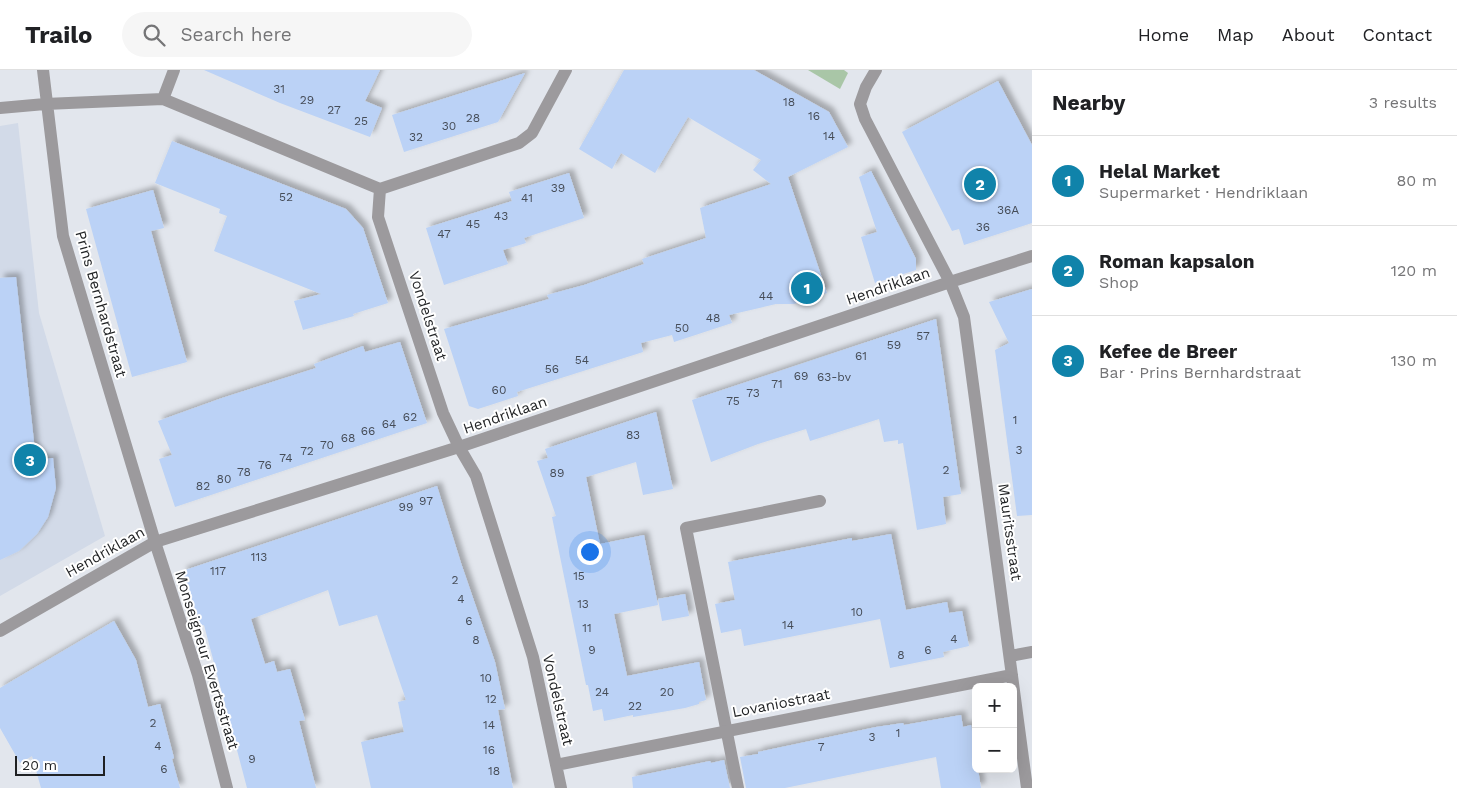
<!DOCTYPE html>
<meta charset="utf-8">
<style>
body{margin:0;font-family:"Work Sans",sans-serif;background:#f6f6f6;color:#202124}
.controls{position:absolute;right:15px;bottom:15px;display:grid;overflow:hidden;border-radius:8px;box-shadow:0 5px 20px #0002}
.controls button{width:45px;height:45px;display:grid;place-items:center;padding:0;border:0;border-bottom:1px solid #e0e0e0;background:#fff;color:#202124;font:25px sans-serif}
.scale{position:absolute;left:15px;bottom:12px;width:90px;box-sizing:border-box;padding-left:5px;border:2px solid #1f2123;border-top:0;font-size:14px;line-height:18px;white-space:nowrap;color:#1f2123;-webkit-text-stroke:4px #fff;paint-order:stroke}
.you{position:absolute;left:589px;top:481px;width:18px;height:18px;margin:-12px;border:4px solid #fff;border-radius:50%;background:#1a73e8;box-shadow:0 0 0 8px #1a73e833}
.badge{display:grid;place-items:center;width:32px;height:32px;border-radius:50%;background:#1083aa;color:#fff;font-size:16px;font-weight:700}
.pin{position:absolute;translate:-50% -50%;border:2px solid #fff;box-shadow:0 1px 5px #0006}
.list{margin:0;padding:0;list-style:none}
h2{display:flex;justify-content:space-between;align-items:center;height:65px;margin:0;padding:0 20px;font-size:21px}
h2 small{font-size:16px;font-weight:400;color:#757577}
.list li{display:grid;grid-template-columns:32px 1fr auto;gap:15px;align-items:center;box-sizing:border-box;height:90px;padding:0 20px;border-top:1px solid #e0e0e0}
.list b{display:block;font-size:19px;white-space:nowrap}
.list p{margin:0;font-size:16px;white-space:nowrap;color:#757577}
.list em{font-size:16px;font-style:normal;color:#757577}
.icon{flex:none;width:28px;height:28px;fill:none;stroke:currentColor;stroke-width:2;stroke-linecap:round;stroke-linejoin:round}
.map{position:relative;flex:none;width:1032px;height:718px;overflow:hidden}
header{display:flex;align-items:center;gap:30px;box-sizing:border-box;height:70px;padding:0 25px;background:#fff;border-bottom:1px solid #e0e0e0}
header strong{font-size:24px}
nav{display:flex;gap:28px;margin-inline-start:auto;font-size:18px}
.search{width:350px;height:45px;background:#f6f6f6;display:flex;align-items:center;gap:12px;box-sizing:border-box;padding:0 18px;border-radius:28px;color:#757577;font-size:19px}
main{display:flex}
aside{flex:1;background:#fff}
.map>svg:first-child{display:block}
</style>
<header>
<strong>Trailo</strong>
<div class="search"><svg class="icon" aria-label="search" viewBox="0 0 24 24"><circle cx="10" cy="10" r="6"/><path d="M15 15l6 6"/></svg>Search here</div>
<nav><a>Home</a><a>Map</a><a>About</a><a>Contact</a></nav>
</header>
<main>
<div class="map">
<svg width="1032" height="718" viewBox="0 0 1032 718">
<defs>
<filter id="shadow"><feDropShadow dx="4.5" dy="-4.5" stdDeviation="2.5" flood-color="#0004"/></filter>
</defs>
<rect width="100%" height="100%" fill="#e2e6ed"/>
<path fill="#d2dae8" d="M18 53 39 243 105 466 0 526V56Z"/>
<path fill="#a9c6a7" d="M808 0H844L848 3 840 19Z"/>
<path fill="#bbd2f6" filter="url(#shadow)" d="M204 0H380L365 31 382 38 370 67 280 33Z
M624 0H754L829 42 848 77 788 107 827 223 794 234H776L729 245 732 253 674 272 672 265 641 273 643 282 517 322 518 326 478 339 469 336 444 259 549 229 547 225 584 215 644 194 642 189 706 168 700 138 771 114 753 100 761 90 688 47 655 103 621 83 612 99 579 79Z
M525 3 498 52 404 82 392 45Z
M998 11 1032 75V153L964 175 959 159 952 161 902 62Z
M172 71 346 139 363 158 388 233 353 244 354 246 303 260 294 231 321 224 214 181 227 146 219 143 220 139 155 113Z
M871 101 916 189V200L875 213 861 167 877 162 859 107Z
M569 103 584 148 524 168 526 173 503 180 508 194 444 215 426 158 512 131 509 122Z
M153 120 164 158 151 161 187 292 132 307 86 139Z
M16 207 36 390 53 388 56 418 48 447 37 464 19 481 0 490V208Z
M1032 219V445L1017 446 995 280 1009 273 989 232Z
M936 249 961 424 943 427 946 454 917 460 903 373 898 374V370L884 372 879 349 810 371 806 359 758 374 711 392 692 330Z
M400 272 427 353 175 437 159 389 172 385 158 351 222 328 316 298 314 294 363 276 365 282Z
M656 342 673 419 643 425 636 392 586 407 600 474 644 465 658 535 614 544 627 606 699 592 706 630 699 632V634L685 638 633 647V645L604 651 602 639 593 641 588 615H586L552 447 556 446 537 391 548 388 545 379Z
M437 416 461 493 495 592 505 639 498 640 513 718H371L361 672 404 662 398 632 406 630 377 545 339 556 328 520 251 549 265 594 274 591 277 602 290 599 305 650 299 651 316 718H247L204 555 201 556 182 501Z
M891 464 906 540 947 532 949 543 962 541 969 576 943 582 944 587 890 598 880 549 744 576 741 559 721 563 715 534 735 530 728 492 852 468V471Z
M685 524 689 546 662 551 658 529Z
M114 551 136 590 148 637 160 634 174 688 172 689 180 718H41L32 686 20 693 0 658V618Z
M961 645 963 657 971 655 976 685V699H978L981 718H941L936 687 785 718H746L740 687 758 684V682L876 657 903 653 904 655Z
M724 690 730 718H633L632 707 710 691 711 693Z"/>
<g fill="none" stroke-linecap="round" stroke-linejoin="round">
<path stroke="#9c9a9d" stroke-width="12" d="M738 718 686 458 820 431"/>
<path stroke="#9c9a9d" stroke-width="12" d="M43 0 63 166 155 472 198 605 227 718
M876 0 866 17 860 34 865 49 950 212 964 247 1027 718
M163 29 174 0
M0 38 45 34 163 29 380 119 378 147 443 343 459 377 476 406 533 587 561 718
M380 119 519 73 532 63 566 0
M0 561 155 472 459 377 950 212 1032 186
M1010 586 1032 582
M556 695 1012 605"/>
</g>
<g text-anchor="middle" stroke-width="4" stroke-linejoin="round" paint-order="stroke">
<g font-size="12" fill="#464d58">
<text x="279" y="23">31</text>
<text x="307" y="34">29</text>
<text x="789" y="36">18</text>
<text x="334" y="44">27</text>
<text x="814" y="50">16</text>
<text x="473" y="52">28</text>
<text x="361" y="55">25</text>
<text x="449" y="60">30</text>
<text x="829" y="70">14</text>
<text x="416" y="71">32</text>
<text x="558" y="122">39</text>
<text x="286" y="131">52</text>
<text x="527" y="132">41</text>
<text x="1008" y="144">36A</text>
<text x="501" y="150">43</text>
<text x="473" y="158">45</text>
<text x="983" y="161">36</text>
<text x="444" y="168">47</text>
<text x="766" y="230">44</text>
<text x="713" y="252">48</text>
<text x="682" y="262">50</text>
<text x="923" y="270">57</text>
<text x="894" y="279">59</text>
<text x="861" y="290">61</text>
<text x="582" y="294">54</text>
<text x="552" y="303">56</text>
<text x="801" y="310">69</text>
<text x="834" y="311">63-bv</text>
<text x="777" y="318">71</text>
<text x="499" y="324">60</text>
<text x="753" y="327">73</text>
<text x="733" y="335">75</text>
<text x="410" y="351">62</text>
<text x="1015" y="354">1</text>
<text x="389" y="358">64</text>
<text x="368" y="365">66</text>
<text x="633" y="369">83</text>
<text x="348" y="372">68</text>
<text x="327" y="379">70</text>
<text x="1019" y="384">3</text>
<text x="307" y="385">72</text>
<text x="286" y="392">74</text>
<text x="265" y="399">76</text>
<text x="946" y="404">2</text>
<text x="244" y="406">78</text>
<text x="557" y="407">89</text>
<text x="224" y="413">80</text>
<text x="203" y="420">82</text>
<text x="426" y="435">97</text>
<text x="406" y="441">99</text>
<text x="259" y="491">113</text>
<text x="218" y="505">117</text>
<text x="579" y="510">15</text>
<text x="455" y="514">2</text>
<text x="461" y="533">4</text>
<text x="583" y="538">13</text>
<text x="857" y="546">10</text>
<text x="469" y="555">6</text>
<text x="788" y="559">14</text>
<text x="587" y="562">11</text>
<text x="954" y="573">4</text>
<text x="476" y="574">8</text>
<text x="592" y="584">9</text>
<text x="928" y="584">6</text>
<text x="901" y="589">8</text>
<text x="486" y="612">10</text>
<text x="602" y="626">24</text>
<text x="667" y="626">20</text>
<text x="491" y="633">12</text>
<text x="635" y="640">22</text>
<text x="153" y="657">2</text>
<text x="489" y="659">14</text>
<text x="898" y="667">1</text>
<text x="872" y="671">3</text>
<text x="158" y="680">4</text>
<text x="821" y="681">7</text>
<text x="489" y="684">16</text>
<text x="252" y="693">9</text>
<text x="164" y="703">6</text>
<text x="494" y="705">18</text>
</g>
<g font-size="15" fill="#1f2123" stroke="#fff">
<text transform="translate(888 216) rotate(-19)" y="5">Hendriklaan</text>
<text transform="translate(101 234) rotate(74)" y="5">Prins Bernhardstraat</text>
<text transform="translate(428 246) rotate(72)" y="5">Vondelstraat</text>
<text transform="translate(505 345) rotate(-19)" y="5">Hendriklaan</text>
<text transform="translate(1010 462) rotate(82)" y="5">Mauritsstraat</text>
<text transform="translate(105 482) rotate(-29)" y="5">Hendriklaan</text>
<text transform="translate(207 590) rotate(73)" y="5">Monseigneur Evertsstraat</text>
<text transform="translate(558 630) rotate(77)" y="5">Vondelstraat</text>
<text transform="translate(781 633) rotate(-11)" y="5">Lovaniostraat</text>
</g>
</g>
</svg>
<div class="controls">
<button>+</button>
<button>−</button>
</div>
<div class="scale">20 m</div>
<div class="you"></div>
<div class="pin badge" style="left:807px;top:218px">1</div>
<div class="pin badge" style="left:980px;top:114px">2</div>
<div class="pin badge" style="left:30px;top:390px">3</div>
</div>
<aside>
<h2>Nearby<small>3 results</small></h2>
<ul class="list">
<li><span class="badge">1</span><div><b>Helal Market</b><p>Supermarket · Hendriklaan</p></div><em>80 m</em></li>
<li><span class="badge">2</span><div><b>Roman kapsalon</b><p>Shop</p></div><em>120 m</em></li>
<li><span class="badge">3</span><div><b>Kefee de Breer</b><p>Bar · Prins Bernhardstraat</p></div><em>130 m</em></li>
</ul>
</aside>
</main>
